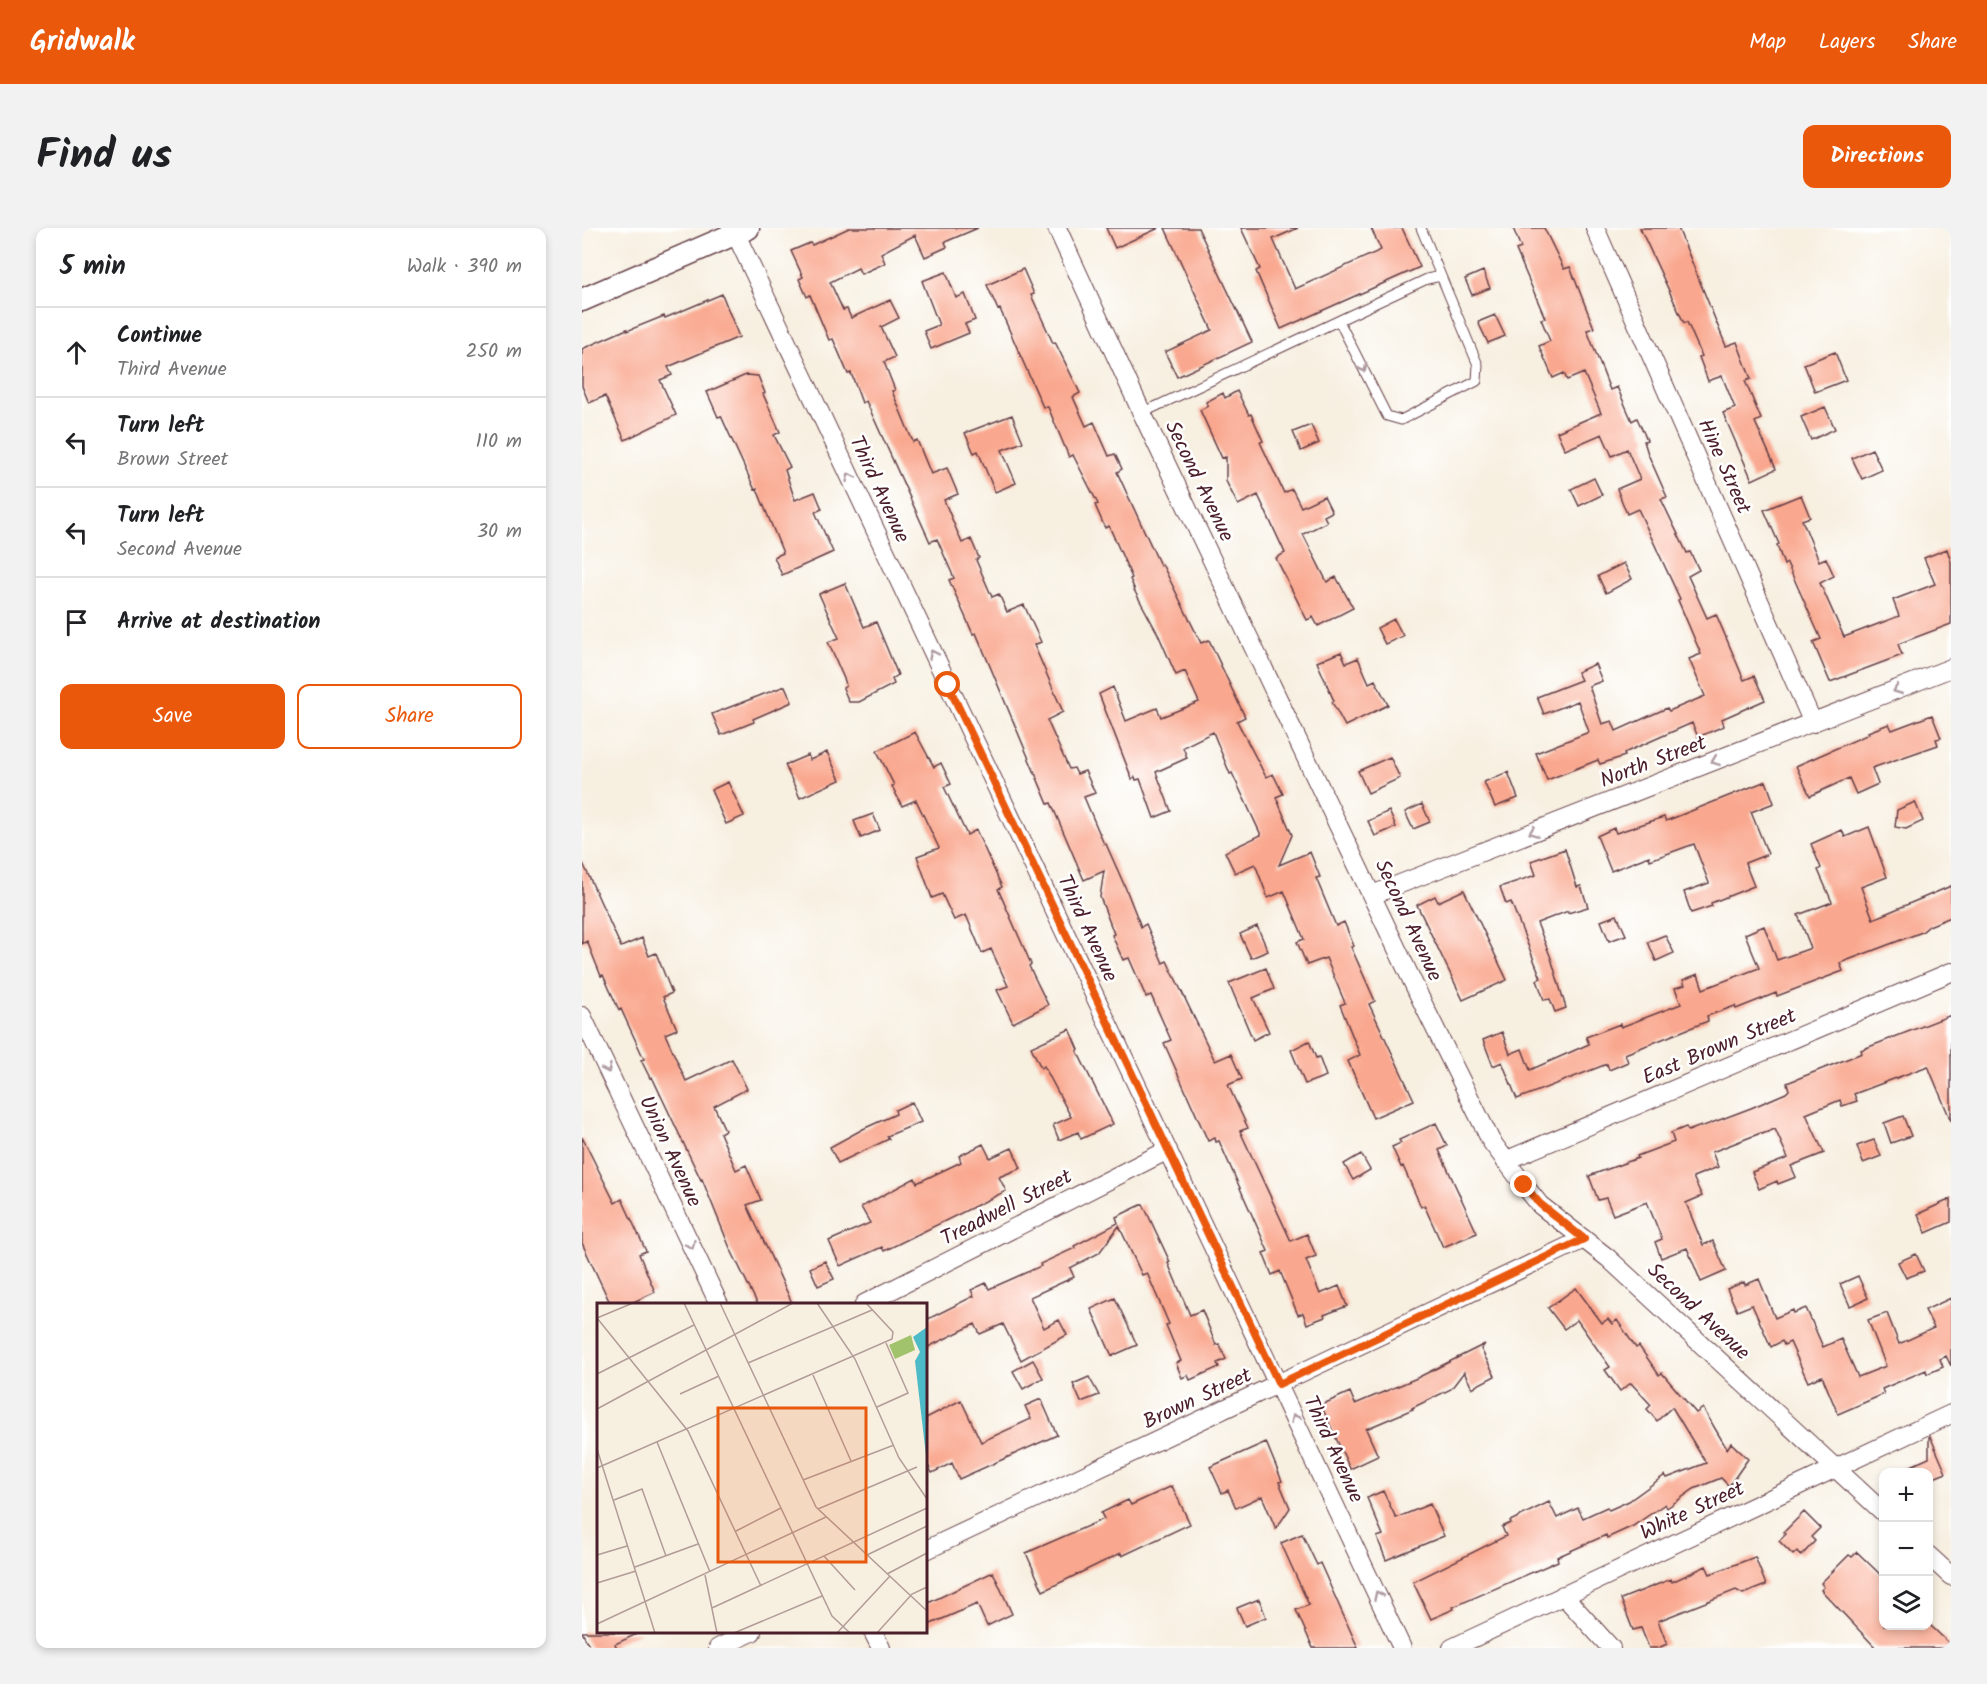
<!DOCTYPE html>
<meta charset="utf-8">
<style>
body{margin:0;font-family:Kalam,sans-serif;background:#f2f2f2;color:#202124}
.controls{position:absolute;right:18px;bottom:18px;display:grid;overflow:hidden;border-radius:12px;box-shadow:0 3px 9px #0003}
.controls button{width:54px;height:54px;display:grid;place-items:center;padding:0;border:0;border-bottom:2px solid #e0e0e0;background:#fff;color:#202124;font:30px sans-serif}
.stop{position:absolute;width:18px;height:18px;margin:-14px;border:4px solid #ea580c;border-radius:50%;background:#fff}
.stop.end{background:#ea580c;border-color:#fff;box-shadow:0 2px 6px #0008}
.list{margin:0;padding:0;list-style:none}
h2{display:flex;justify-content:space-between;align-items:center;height:78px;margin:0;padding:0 24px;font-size:26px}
h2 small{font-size:20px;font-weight:400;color:#757577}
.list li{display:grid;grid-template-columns:39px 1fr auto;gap:18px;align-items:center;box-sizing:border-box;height:90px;padding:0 24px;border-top:2px solid #e0e0e0}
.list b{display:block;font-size:22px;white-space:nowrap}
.list p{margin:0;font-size:20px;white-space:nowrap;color:#757577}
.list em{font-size:20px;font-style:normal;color:#757577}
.actions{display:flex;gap:12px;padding:18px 24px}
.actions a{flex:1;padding:14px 0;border:2px solid #ea580c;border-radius:12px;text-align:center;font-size:21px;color:#ea580c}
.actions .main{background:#ea580c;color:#fff}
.icon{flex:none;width:33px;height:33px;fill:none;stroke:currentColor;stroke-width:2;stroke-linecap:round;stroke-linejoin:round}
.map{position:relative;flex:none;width:1369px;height:1420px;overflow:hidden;border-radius:12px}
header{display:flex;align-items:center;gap:36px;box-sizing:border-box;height:84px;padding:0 30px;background:#ea580c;color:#fff}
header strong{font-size:28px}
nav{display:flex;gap:33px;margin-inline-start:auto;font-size:21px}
.intro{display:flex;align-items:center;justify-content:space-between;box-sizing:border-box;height:144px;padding:0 36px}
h1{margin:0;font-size:42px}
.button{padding:15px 27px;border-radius:12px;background:#ea580c;color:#fff;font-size:21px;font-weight:700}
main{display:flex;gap:36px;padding:0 36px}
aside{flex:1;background:#fff;border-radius:12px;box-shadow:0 3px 9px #0003}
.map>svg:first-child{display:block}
</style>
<header>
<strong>Gridwalk</strong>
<nav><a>Map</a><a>Layers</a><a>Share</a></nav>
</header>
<div class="intro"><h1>Find us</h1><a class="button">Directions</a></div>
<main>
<aside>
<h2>5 min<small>Walk · 390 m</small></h2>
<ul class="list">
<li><svg class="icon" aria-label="ahead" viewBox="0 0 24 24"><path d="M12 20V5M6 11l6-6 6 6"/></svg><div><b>Continue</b><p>Third Avenue</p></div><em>250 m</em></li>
<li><svg class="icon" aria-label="left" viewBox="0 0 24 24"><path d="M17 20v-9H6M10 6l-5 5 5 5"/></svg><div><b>Turn left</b><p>Brown Street</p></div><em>110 m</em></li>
<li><svg class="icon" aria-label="left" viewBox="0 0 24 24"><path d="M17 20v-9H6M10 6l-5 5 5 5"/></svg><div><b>Turn left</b><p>Second Avenue</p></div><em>30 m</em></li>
<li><svg class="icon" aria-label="arrive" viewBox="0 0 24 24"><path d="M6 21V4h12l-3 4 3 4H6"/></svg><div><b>Arrive at destination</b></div></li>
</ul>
<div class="actions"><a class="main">Save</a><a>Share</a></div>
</aside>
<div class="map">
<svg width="1369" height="1420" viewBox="0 0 1369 1420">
<rect width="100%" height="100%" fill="#fff"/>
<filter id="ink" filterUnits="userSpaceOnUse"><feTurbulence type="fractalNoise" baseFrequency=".0167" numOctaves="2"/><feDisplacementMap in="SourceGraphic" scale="12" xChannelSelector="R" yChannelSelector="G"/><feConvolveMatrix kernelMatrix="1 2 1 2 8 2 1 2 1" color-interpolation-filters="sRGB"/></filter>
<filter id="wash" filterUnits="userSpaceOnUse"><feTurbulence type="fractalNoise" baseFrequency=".008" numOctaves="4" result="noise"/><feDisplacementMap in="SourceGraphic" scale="24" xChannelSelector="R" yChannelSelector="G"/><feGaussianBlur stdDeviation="1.35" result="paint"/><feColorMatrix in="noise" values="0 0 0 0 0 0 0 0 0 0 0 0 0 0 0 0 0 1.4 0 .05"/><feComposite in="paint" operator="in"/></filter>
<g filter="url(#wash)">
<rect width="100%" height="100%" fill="#f7efe0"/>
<g id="blocks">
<path fill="#f9a78e" d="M267 0H396L363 14 365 19 343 29 333 7 299 25 303 35 279 46 276 40 248 54 261 82 265 81 269 90 308 72 317 90 299 99 313 129 302 134 313 162 310 163 331 214 335 212 349 246 365 240 376 266 362 272 380 315 389 311 397 330 394 332 410 369 417 366 425 384 442 377 459 414 452 417 481 484 465 492 487 541 492 540 495 546 503 543 513 565 502 569 522 616H524L544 661 559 699 564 696 581 735 585 733 633 833 649 826 660 851 646 857 666 900 658 903 709 1013 725 1006 734 1028 724 1032 738 1066 757 1058 765 1078 742 1087 743 1089 725 1096 721 1085 716 1087 698 1043 690 1047 681 1025 686 1023 637 913 634 914 633 910 626 913 582 815 589 812 569 767 564 769 547 730 541 732 530 707 532 706 518 669 522 643 502 652 469 575 466 576 394 405 391 406 367 352 372 350 355 311 348 314 284 173 280 175 269 145 266 146 251 111 247 112 228 67 225 69 217 51 221 49 209 23 228 15 230 17Z
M524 0H577L533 20Z
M583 0H616L670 114 595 149 583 124 630 102Z
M659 0H716L691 11 713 61 799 22 789 0H820L838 39 699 101 674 43 678 41Z
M931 0H962L982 41 988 39 1012 100 1005 102 1028 162 1035 159 1050 193 1055 190 1065 212 1062 213 1066 226 1085 269 1079 271 1105 325 1108 324 1117 342 1106 348 1125 390 1134 386 1162 452 1172 448 1183 472 1140 491 1142 498 1116 509 1110 495 1042 525 1043 528 1018 536 1016 532 965 552 954 525 1007 504 996 473 962 486 955 469 999 452 995 444 1013 436 1020 453 1007 458 1020 496 1030 493 1034 503 1085 480 1087 483 1123 468 1107 431 1119 426 1096 372 1098 371 1056 281 1045 286 1035 261 1058 251 1045 221 1030 228 1020 206 983 222 975 204 1019 185 1002 145 985 152 982 145 971 150 957 118 968 113 959 91 963 90 934 22 939 20Z
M1058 0H1096L1144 118 1155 114 1169 151 1163 153 1179 191 1173 194 1194 241 1170 252 1141 185 1153 180 1140 148 1126 153 1117 129 1120 128 1105 94 1102 95Z
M441 41 452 66 449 67 471 115 473 114 498 165 491 169 504 198 512 194 527 228 533 226 540 241 535 244 578 337 580 336 619 415 627 412 663 489 655 493 684 549 691 546 701 566 694 569 710 607 697 637 728 624 738 649 734 650 754 698 762 694 772 718 769 719 793 773 787 776 832 872 791 890 766 833 778 827 758 777 763 775 744 730 725 737 715 714 722 711 702 663 686 670 673 636 653 645 643 624 679 607 650 545 648 546 631 504 601 519 605 530 574 544 589 583 572 590 558 551 554 552 553 549 550 551 517 466 531 459 544 493 575 480 579 489 617 474 603 443 594 447 576 406 551 360H552L548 351 550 350 527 298 523 300 513 277 516 276 491 227 487 229 466 179H461L418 81 416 82 405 57Z
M901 43 908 60 890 67 883 51Z
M364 44 374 70 383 66 393 92 383 96 387 105 349 121 342 103 357 97 340 53Z
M140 66 157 109 86 139 90 147 78 152 94 187 43 212 23 168 7 175 0 158V121L45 101V103L82 88 83 90Z
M913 87 923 108 906 115 896 94Z
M1253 124 1264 152 1233 164 1222 136Z
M164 147 176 148 183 165 181 166 198 204 192 207 208 239 203 242 213 272 233 264 240 281 233 284 251 324 200 347 192 329 201 325 175 261 173 262 139 188 136 189 125 164Z
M655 163 667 187 669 186 681 213 678 214 702 265 710 261 719 279 742 268 750 284 742 288 745 294 721 306 745 354 754 349 771 380 736 398 731 389 725 392 694 330 703 325 676 267 656 277 644 253V229L640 230 618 182 626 178 624 174 641 165 643 170Z
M1243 179 1253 201 1229 212 1219 189Z
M430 187 441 214 420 222 434 255 413 264 396 223 392 225 383 205Z
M729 197 737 215 719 223 711 204Z
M1290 221 1300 242 1280 251 1270 230Z
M1012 250 1020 267 997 278 989 261Z
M1219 267 1228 289 1220 292 1237 333 1244 330 1252 348 1238 355 1262 409 1317 388 1311 372 1353 356 1342 330 1365 321 1369 334V396L1316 416 1320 427 1248 454 1231 414 1239 411 1205 335 1202 337 1195 317 1197 316 1182 282Z
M1042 335 1050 351 1024 365 1016 348Z
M263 355 282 399 294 394 316 447 310 451 312 456 277 474H267L261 460 264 458 263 453 246 414 257 410 237 366Z
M812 391 821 408 803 416 795 400Z
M759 424 764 435 776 430 787 455 793 452 806 477 763 498 750 474 752 473 735 434Z
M203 458 210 474 171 491 172 494 139 507 130 486Z
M1350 487 1359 510 1354 511 1356 517 1290 540 1296 556 1274 566 1267 550 1228 568 1214 538 1287 506 1286 504 1307 496 1310 502Z
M333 504 352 539 359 535 369 556 362 559 385 607 394 602 420 659 416 661 449 736 447 738 466 777 431 795 415 762 426 758 409 721 400 725 384 687 372 692 360 666 350 670 335 628 357 620 334 572 320 578 310 558 312 557 295 523Z
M245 524 258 552 218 570 203 537 226 527 228 532Z
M808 529 818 550 786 565 776 543Z
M926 544 936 570 913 579 902 554Z
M1184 553 1192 575 1169 584 1186 626 1163 635 1172 658 1129 675 1130 678 1109 685 1102 664 1127 655 1112 616 1068 632 1067 628 1029 643 1015 608 1032 600 1034 605 1082 589 1084 593Z
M146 554 162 588 144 596 129 562Z
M1333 574 1341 593 1324 601 1313 599 1315 582Z
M840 576 848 594 831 601 823 584Z
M807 583 814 599 793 608 786 593Z
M291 586 298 602 279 610 272 593Z
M1287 599 1305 649 1279 659 1291 691 1369 658V689L1347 698 1340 704 1258 735 1261 743 1195 768 1194 765 1154 781 1153 778 1125 788 1126 793 1043 826 1046 834 1027 842 1025 836 935 871 920 834 911 838 901 812 920 804 928 826 940 821 948 842 1007 816 1004 809 1038 796 1039 799 1099 776 1093 760 1103 757 1101 752 1116 746 1121 761 1177 740 1163 706 1182 698 1195 732 1229 720 1216 687 1250 674 1236 642 1239 640 1229 616 1260 602 1263 609Z
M983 621 995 659 999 658 1006 679 986 685V683L955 695 969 730 984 780 973 784 968 771 962 772 955 752 959 750 929 674 924 676 918 659 954 647 949 633Z
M0 633 39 719 60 710 67 728 74 725 90 765 81 769 95 801 83 806 104 853 150 831 165 861 132 878 143 902 138 905 154 942 164 937 179 972 165 977 211 1077H176L148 1020 120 951 119 952 70 849 68 850 59 832 62 831 39 781 37 782 21 747 19 748 5 713 0 716Z
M882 662 925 752 881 772 835 677 853 668 856 674Z
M1035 687 1044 707 1027 713 1019 693Z
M675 698 686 723 669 730 658 706Z
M1083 707 1092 725 1074 733 1066 714Z
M684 740 692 761 671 770 687 804 671 812 647 755Z
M1369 787V893L1346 838 1272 866 1275 873 1260 878 1258 872 1224 886 1242 925 1209 938 1214 949 1196 956 1195 953 1177 961 1170 944 1206 930 1193 901 1180 906 1179 905 1130 924 1136 939 1111 949 1120 968 1104 975 1121 1017 1131 1013 1144 1043 1119 1054 1105 1020 1079 1030 1073 1014 1080 1011 1065 974 1031 987 1024 970 1016 972 1007 948 1056 930 1055 928 1092 914 1089 905 1104 899 1106 903 1119 898V899L1169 880 1204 865 1207 862 1205 855 1280 825 1279 822Z
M488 801 497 822 495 823 531 896 499 911 496 904 477 912 471 897 489 889 462 838 459 840 449 819Z
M727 813 734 830 737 829 744 848 723 856 709 822Z
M330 874 339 894 305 908 307 911 256 935 248 919 281 901 314 886 313 882Z
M1321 888 1329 908 1309 915 1302 895Z
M854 895 865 918 857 922 895 1005 861 1019 842 977 839 979 821 938 819 939 810 919 819 915 817 912Z
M0 909 33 975 40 971 64 1023 57 1026 73 1064 45 1077H29L0 1015Z
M1292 912 1299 928 1281 935 1275 918Z
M401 916 408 930 430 920 439 940 417 949 424 963 302 1023 300 1019 258 1038 247 1013 288 995 279 979 333 950 335 955 379 934 377 928Z
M779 926 788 942 771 952 762 936Z
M1369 971V994L1344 1005 1336 986Z
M561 976 588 1034 586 1035 608 1087 620 1082 634 1117 637 1116 644 1131 635 1135 637 1139 608 1152 606 1147 600 1150 594 1135 599 1133 584 1097 587 1096 565 1045 560 1047 537 998 517 1025 488 1040 492 1049 448 1069 462 1100 477 1092 485 1107 439 1132 421 1096 398 1106 393 1096 344 1120V1092L392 1068 389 1062 404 1055 407 1061 459 1038 458 1036 493 1020 492 1018 536 995 534 989Z
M1334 1026 1342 1043 1324 1050 1316 1034Z
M243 1033 252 1051 236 1058 228 1040Z
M1276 1048 1286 1070 1268 1078 1258 1056Z
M1177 1051 1193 1090 1211 1082 1212 1085 1224 1080 1241 1119 1259 1111 1276 1149 1304 1138 1286 1092 1305 1085 1317 1116 1352 1100 1343 1082 1369 1070V1138L1364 1128 1358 1131 1361 1139 1345 1146 1344 1142 1300 1161 1302 1166 1256 1186 1240 1148 1226 1154 1208 1114 1202 1117 1200 1113 1189 1119 1170 1077 1155 1083 1145 1061 1162 1054 1163 1057Z
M994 1060 1020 1095 1026 1091 1030 1096 1035 1092 1054 1120 1057 1118 1077 1147 1080 1145 1114 1185 1121 1180 1145 1221 1149 1215 1166 1231 1147 1258 1139 1250 1112 1261 1085 1280 1083 1276 1051 1298 1025 1310 1024 1307 975 1329 976 1333 871 1379 872 1381 849 1391 831 1354 924 1308 920 1299 929 1295 928 1293 967 1274 975 1290 996 1280 1001 1290 1025 1279 1027 1282 1047 1273 1083 1247 1085 1250 1124 1235 1090 1179 1075 1193 1065 1181 1069 1177 1049 1155 1038 1163 1023 1142 1028 1139 995 1092 982 1101 966 1080Z
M533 1070 555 1117 530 1128 509 1081Z
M903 1116 899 1121 913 1148 890 1160 882 1144 869 1161 830 1180 831 1181 784 1201 796 1228 768 1241 739 1177 768 1164 773 1176 835 1150Z
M451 1132 461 1150 441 1161 431 1143Z
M507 1149 517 1167 499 1174 491 1156Z
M459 1171 475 1207 377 1251 370 1235 350 1245 344 1233V1190L379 1172 399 1214 449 1191 443 1178Z
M1348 1208 1364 1245 1347 1252V1245H1313L1347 1230V1209Z
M684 1214 700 1253 697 1254 708 1280 694 1301 680 1268 654 1280 646 1262 640 1265 628 1239Z
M590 1258 608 1296 540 1328 539 1325 461 1363 444 1325 522 1291 519 1285 546 1272 549 1277Z
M801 1263 814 1290 848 1276 862 1308 804 1332 795 1309 801 1307 785 1270Z
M1222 1284 1238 1300 1229 1309 1233 1313 1219 1328 1215 1323 1211 1327 1197 1313 1204 1306 1202 1304Z
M720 1306 735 1337 738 1335 776 1420H731L714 1382 727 1377 699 1315Z
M1275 1324 1302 1350V1398H1349L1369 1417V1420H1294L1239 1362 1242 1359 1239 1355 1267 1327 1270 1329Z
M1173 1329 1184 1357 1161 1366 1154 1362 1076 1393 1085 1416 1076 1420H1067L1059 1400 1051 1402 1039 1371 1089 1351 1090 1354 1124 1338 1128 1346Z
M411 1344 430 1386 405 1398 395 1376 344 1398V1376Z
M677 1371 684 1389 663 1398 655 1380Z
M0 1404H59L33 1416 35 1420H8Z"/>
</g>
</g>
<g filter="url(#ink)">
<use href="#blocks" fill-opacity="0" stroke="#643e46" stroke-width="1.5"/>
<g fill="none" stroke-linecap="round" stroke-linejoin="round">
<g stroke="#643e46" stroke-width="11">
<path id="service" d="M839 0 859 48
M560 185 845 51 859 48 896 137 895 153 819 192 805 188 757 93"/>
</g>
<g stroke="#643e46" stroke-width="20">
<path id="minor" d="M151 0 820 1420
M475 0 560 185 844 782 909 913 942 957 958 977 1026 1030 1302 1285
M1013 0 1231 495
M790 667 1369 440
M0 788 137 1076
M923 933 1369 744
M282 1076 586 922
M344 1322 1002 1011
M1346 1327 1369 1348
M981 1367 1029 1420
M291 1404 299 1420
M136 1420 170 1404
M870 1420 1369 1186"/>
</g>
<g stroke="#643e46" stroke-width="25">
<path id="tertiary" d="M0 72 166 0"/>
</g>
<use href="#service" stroke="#fff" stroke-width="9"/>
<use href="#minor" stroke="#fff" stroke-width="18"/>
<use href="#tertiary" stroke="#fff" stroke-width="22"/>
</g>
<defs><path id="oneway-chevron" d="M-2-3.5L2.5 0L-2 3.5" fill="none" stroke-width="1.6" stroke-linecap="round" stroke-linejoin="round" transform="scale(1.5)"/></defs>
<g stroke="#ae9aa0">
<use href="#oneway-chevron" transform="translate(781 140) rotate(63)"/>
<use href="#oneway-chevron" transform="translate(268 249) rotate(-115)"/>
<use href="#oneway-chevron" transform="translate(351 426) rotate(-115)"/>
<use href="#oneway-chevron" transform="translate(1315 462) rotate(158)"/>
<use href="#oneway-chevron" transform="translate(1133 533) rotate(159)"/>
<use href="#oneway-chevron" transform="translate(951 604) rotate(159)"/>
<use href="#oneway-chevron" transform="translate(25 841) rotate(65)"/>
<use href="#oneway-chevron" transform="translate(109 1017) rotate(65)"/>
<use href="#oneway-chevron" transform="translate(713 1190) rotate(-115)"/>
<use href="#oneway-chevron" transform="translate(796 1367) rotate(-115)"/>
</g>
</g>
<g fill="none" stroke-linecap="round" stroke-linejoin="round" filter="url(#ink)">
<path stroke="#ea580c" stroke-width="8" d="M366 457 697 1156 1002 1011 958 976 942 957"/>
</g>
<g text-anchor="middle" stroke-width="5" stroke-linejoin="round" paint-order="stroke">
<g font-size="21" fill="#4a1f2b" stroke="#fff">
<text transform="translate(1143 238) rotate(66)" y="7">Hine Street</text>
<text transform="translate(618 253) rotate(64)" y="7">Second Avenue</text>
<text transform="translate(298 261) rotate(65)" y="7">Third Avenue</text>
<text transform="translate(1071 533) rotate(-21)" y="7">North Street</text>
<text transform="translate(827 692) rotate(65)" y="7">Second Avenue</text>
<text transform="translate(506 700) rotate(65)" y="7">Third Avenue</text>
<text transform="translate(1137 818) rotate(-23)" y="7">East Brown Street</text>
<text transform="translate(89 923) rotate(65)" y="7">Union Avenue</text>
<text transform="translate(424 979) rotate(-27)" y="7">Treadwell Street</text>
<text transform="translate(1117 1083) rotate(43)" y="7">Second Avenue</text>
<text transform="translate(615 1170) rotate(-25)" y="7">Brown Street</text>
<text transform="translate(752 1221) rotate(65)" y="7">Third Avenue</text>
<text transform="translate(1110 1282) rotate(-25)" y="7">White Street</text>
</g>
</g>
<g transform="translate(15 1075)">
<rect width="330" height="330" fill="#f7efe0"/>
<path d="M314 32 318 47 298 56 292 42Z" fill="#a1c36c"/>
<path d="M330 24V161L318 58 323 49 316 34Z" fill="#4dbbc7"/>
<path fill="none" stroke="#b29c98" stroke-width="1.5" d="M87 0 235 313 253 330M123 0 219 204 330 308M220 0 258 56 302 155 330 196M0 15 91 128 164 283M0 15 36 0M151 60 275 7M0 71 97 22M216 72 254 158M83 91 122 73M280 104 311 90 289 40M0 106 196 0M60 139 113 269M0 146 58 330M0 165 295 36 296 29 269 0M206 177 297 142M17 197 45 186 69 253M221 206 320 164M139 228 184 205M0 252 30 243M270 252 330 223M227 253 258 287M38 264 101 241M290 271 330 250M108 272 120 330M0 280 39 268M115 305 330 205M0 321 229 214M137 330 225 293M240 330 293 273M280 330 315 291 330 284"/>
<path fill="#e8590c" fill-opacity="0.15" stroke="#e8590c" stroke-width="3" d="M121 105H269V259H121Z"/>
<rect width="330" height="330" fill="none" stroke="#4a1f2b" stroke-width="3"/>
</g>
</svg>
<div class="controls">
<button>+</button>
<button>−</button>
<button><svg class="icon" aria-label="layers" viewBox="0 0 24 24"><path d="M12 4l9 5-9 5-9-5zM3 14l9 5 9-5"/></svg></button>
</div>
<div class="stop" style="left:366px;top:457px"></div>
<div class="stop end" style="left:942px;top:957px"></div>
</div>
</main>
